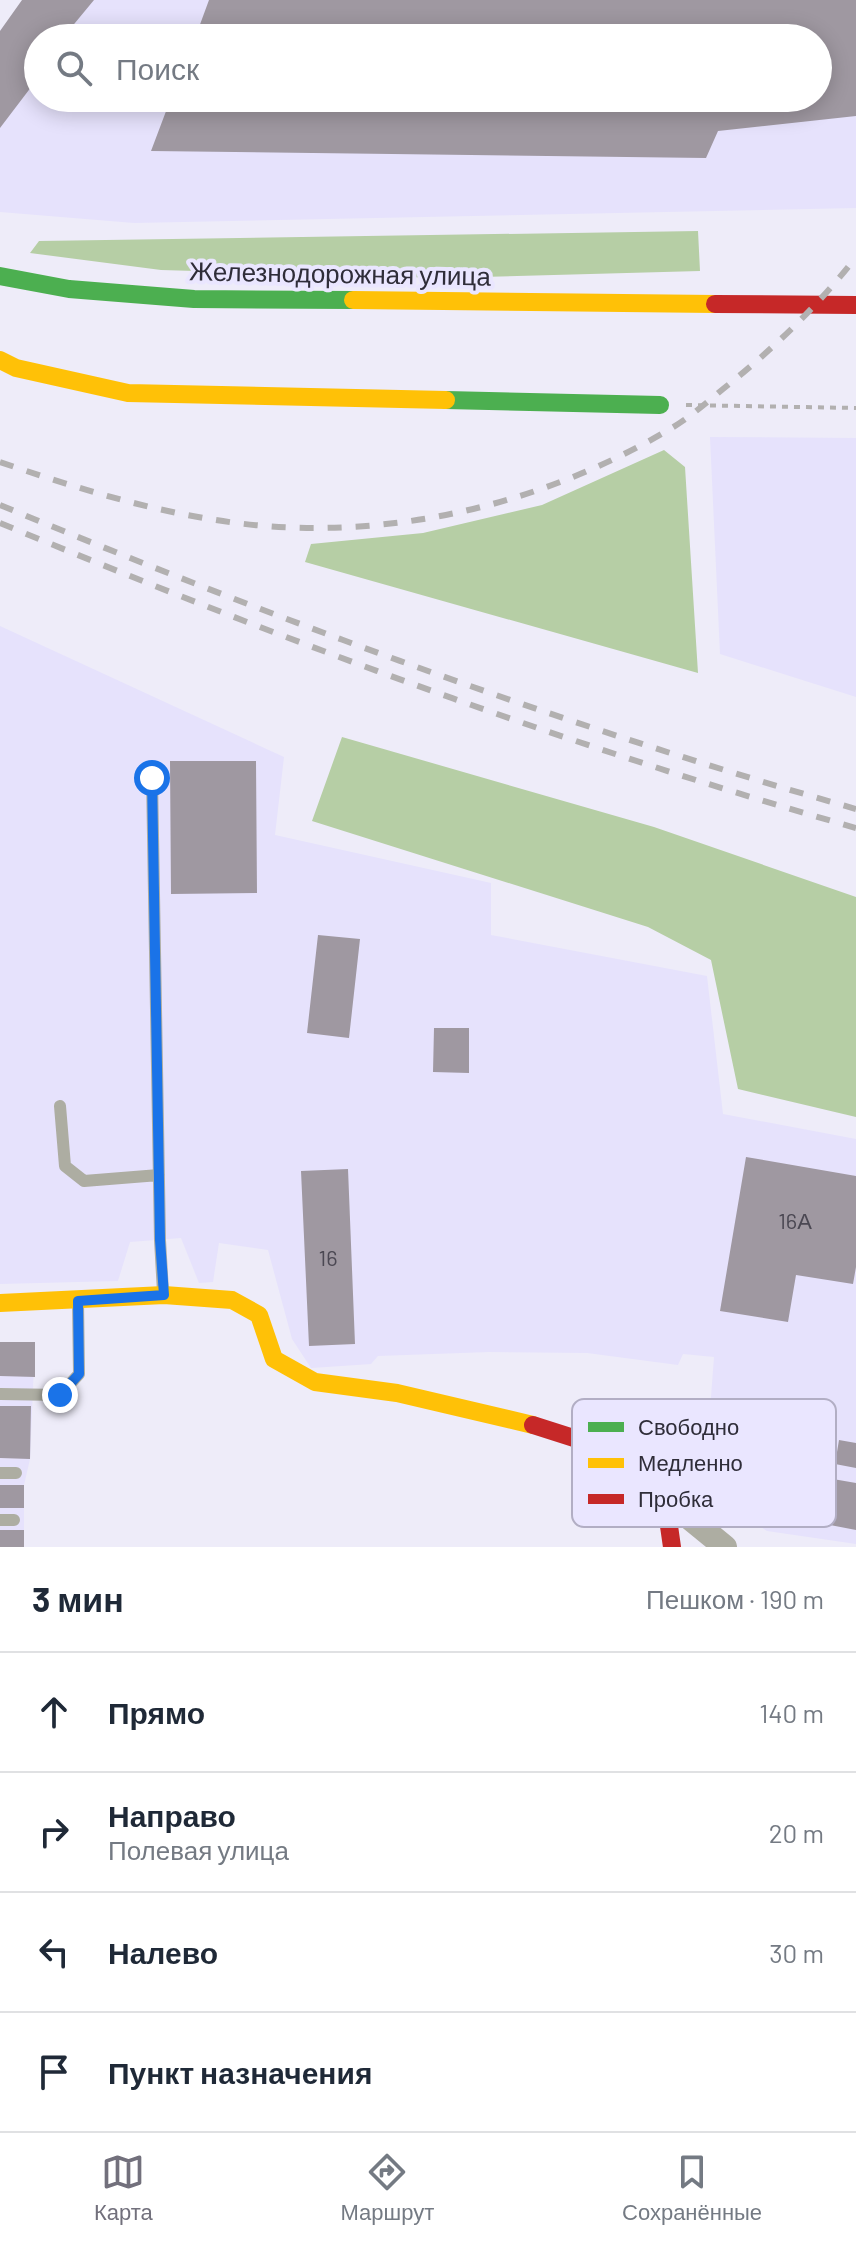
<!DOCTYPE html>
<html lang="ru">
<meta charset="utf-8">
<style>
body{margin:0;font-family:Barlow,sans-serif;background:#f6f6f7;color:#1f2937}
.stop{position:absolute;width:24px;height:24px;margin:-18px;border:6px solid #1a73e8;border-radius:50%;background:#fff}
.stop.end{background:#1a73e8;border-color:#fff;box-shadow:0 2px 8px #0008}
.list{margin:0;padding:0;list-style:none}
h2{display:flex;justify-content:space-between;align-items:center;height:104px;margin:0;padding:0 32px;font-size:34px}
h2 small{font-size:26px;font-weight:400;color:#747a83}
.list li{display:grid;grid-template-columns:52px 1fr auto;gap:24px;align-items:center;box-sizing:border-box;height:120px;padding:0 32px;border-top:2px solid #e0e1e3}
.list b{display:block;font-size:30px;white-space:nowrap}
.list p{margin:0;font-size:26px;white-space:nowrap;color:#747a83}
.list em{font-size:26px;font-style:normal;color:#747a83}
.icon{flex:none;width:44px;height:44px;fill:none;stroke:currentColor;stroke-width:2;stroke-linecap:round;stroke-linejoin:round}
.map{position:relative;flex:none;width:856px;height:1547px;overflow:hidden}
.search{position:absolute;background:#fff;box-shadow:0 4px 20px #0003;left:24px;right:24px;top:24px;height:88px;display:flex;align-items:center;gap:20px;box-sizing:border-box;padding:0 28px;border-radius:44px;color:#747a83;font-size:30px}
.sheet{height:584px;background:#fff}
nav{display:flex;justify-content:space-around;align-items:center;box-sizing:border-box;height:112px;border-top:2px solid #e0e1e3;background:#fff;font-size:22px;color:#747a83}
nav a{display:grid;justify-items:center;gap:4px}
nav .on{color:#72707c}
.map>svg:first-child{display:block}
</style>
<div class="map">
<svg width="856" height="1547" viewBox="0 0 856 1547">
<rect width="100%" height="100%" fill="#eeecf9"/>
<path fill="#e6e2fc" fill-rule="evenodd" d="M23 0H856V208L134 223 0 212V31ZM38 38H818V98H38Z
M710 437 856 438V697L720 654Z
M0 626 284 757 275 835 491 883V935L707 976 723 1114 856 1139V1544L767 1531 704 1489 714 1357 683 1354 678 1365 587 1353 489 1352 378 1356 371 1364 311 1368 292 1339 268 1250 219 1243 213 1282 199 1283 181 1238 130 1242 118 1281 0 1284Z
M0 1342H35L30 1459 24 1485V1547H0Z"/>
<path fill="#b6cea5" d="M698 231 700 271 441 278 161 270 30 253 39 241Z
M664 450 685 467 698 673 305 562 311 544 423 533 542 505Z
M342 737 654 827 856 897V1117L738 1089 711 960 648 927 312 821Z"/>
<path fill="#9f98a1" d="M22 0H94L70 29 84 38H38V78L0 128V31Z
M209 0H856V116L718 131 706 158 151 151 171 98H818V38H195Z
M170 761H256L257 893 171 894Z
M318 935 360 939 349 1038 307 1033Z
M434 1028H469V1073L433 1072Z
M746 1157 856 1176V1267L853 1284 796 1275 788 1322 720 1311Z
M348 1169 355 1344 309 1346 301 1171Z
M0 1342H35V1377L0 1376Z
M0 1406H31L30 1459 0 1458Z
M839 1440 856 1443V1468L835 1464Z
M781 1470 856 1483V1530L773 1514Z
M0 1485H24V1508H0Z
M0 1530H24V1547H0Z"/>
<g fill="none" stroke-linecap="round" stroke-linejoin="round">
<path stroke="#b2b0b0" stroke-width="4" stroke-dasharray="6 6" stroke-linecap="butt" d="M686 405 856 408"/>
<path stroke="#adada2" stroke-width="12" d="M152 778 160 1240 163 1292
M60 1106 65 1166 84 1181 159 1175
M0 1394 60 1395 79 1374 78 1302
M0 1473H16
M0 1520H14"/>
<path stroke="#adada2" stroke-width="24" d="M665 1498 725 1547"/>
<path stroke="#4caf50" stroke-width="18" d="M0 276 69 289 194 299 353 300
M446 400 660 405"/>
<path stroke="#ffc107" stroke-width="18" d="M353 300 715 304
M0 360 16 368 128 393 446 400
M0 1303 164 1295 232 1300 259 1315 274 1359 315 1382 397 1393 533 1425"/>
<path stroke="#c62828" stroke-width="18" d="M715 304 856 305
M533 1425 627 1455 665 1498 672 1547"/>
<path stroke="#b2b0b0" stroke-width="6" stroke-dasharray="14 14" stroke-linecap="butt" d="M0 462C67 485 134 506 204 518 363 547 532 511 670 429 689 418 706 403 723 389 771 351 818 306 856 257
M0 505C280 621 564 726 856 809
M0 523C280 639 564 745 856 828"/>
</g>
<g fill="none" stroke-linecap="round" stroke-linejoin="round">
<path stroke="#1a73e8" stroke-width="10" d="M60 1395 79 1374 78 1301 164 1295 160 1240 152 778"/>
</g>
<g text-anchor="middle" stroke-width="8" stroke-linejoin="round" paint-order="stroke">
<g font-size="22" fill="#4b4853">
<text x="795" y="1229">16А</text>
<text x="328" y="1266">16</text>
</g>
<g font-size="26" fill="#2f2d39" stroke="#eae6ff">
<text transform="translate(340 274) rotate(1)" y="9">Железнодорожная улица</text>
</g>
</g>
<rect x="572" y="1399" width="264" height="128" rx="12" fill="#eae6ff" stroke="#b2aec4" stroke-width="2"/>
<rect x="588" y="1422" width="36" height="10" fill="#4caf50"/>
<rect x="588" y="1458" width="36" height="10" fill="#ffc107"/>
<rect x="588" y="1494" width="36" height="10" fill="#c62828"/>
<g font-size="22" fill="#2f2d39">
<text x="638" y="1435">Свободно</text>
<text x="638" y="1471">Медленно</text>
<text x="638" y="1507">Пробка</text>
</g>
</svg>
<div class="stop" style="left:152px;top:778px"></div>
<div class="stop end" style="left:60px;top:1395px"></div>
<div class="search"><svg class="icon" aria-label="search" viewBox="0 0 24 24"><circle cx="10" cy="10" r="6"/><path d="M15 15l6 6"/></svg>Поиск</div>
</div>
<section class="sheet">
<h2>3 мин<small>Пешком · 190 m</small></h2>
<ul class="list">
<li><svg class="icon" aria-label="ahead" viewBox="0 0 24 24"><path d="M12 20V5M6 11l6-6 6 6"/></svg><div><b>Прямо</b></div><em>140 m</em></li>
<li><svg class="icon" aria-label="right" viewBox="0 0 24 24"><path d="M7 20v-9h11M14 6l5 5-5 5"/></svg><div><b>Направо</b><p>Полевая улица</p></div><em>20 m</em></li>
<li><svg class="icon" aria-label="left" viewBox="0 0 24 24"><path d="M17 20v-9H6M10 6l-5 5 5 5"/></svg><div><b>Налево</b></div><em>30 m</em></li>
<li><svg class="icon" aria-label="arrive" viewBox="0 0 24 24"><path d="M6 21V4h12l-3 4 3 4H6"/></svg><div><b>Пункт назначения</b></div></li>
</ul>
</section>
<nav>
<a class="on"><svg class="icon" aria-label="map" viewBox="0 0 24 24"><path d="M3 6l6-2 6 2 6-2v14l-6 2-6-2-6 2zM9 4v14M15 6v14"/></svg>Карта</a>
<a><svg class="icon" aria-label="directions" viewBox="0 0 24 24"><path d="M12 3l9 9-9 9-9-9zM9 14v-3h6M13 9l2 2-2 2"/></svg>Маршрут</a>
<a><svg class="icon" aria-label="saved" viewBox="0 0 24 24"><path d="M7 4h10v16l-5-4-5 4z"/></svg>Сохранённые</a>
</nav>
